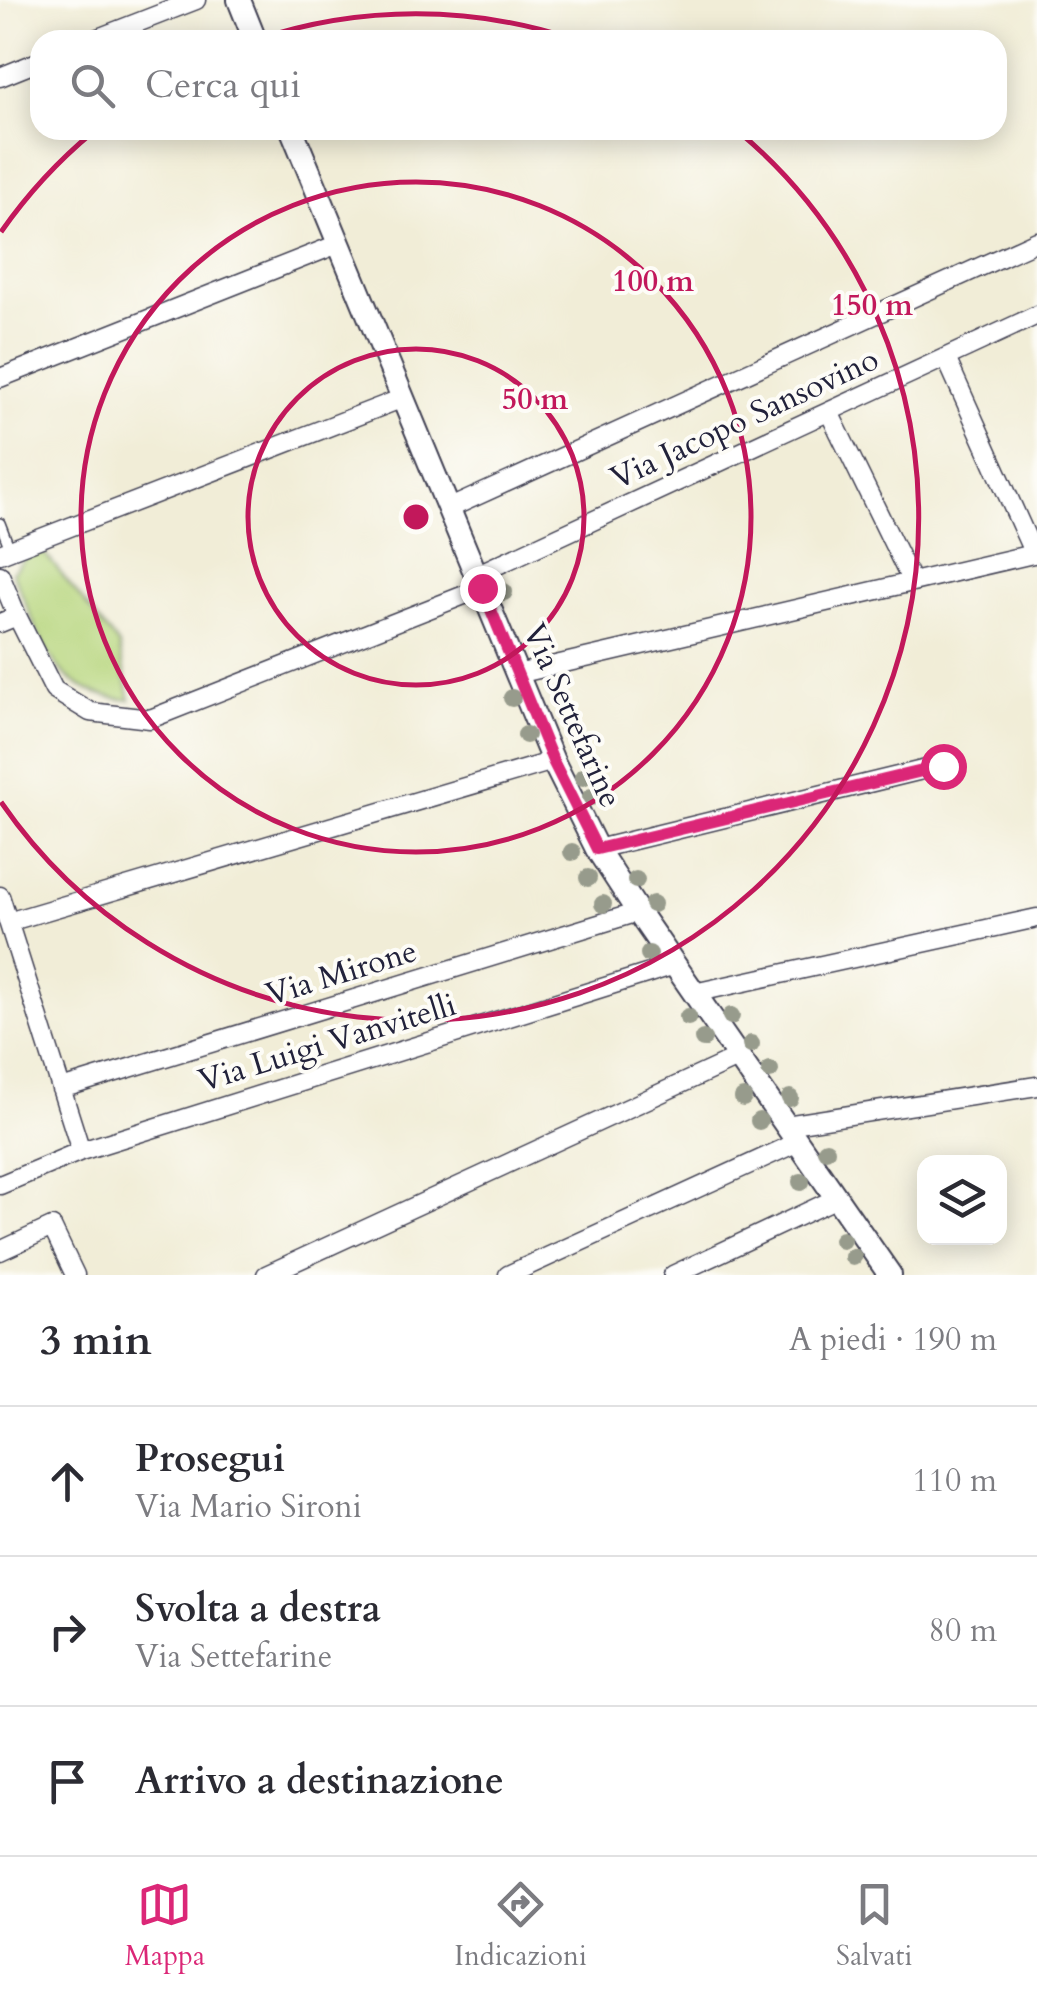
<!DOCTYPE html>
<html lang="it">
<meta charset="utf-8">
<style>
body{margin:0;font-family:Cardo,serif;background:#f7f7f7;color:#2b2b33}
.controls{position:absolute;right:30px;bottom:30px;display:grid;overflow:hidden;border-radius:20px;box-shadow:0 5px 25px #0003}
.controls button{width:90px;height:90px;display:grid;place-items:center;padding:0;border:0;border-bottom:2px solid #e1e1e2;background:#fff;color:#2b2b33;font:50px sans-serif}
.stop{position:absolute;width:30px;height:30px;margin:-22px;border:8px solid #db2777;border-radius:50%;background:#fff}
.stop.end{background:#db2777;border-color:#fff;box-shadow:0 2px 10px #0008}
.list{margin:0;padding:0;list-style:none}
h2{display:flex;justify-content:space-between;align-items:center;height:130px;margin:0;padding:0 40px;font-size:42px}
h2 small{font-size:32px;font-weight:400;color:#7c7c81}
.list li{display:grid;grid-template-columns:65px 1fr auto;gap:30px;align-items:center;box-sizing:border-box;height:150px;padding:0 40px;border-top:2px solid #e1e1e2}
.list b{display:block;font-size:38px;white-space:nowrap}
.list p{margin:0;font-size:32px;white-space:nowrap;color:#7c7c81}
.list em{font-size:32px;font-style:normal;color:#7c7c81}
.icon{flex:none;width:55px;height:55px;fill:none;stroke:currentColor;stroke-width:2;stroke-linecap:round;stroke-linejoin:round}
.map{position:relative;flex:none;width:1037px;height:1275px;overflow:hidden}
.search{position:absolute;background:#fff;box-shadow:0 5px 25px #0003;left:30px;right:30px;top:30px;height:110px;display:flex;align-items:center;gap:25px;box-sizing:border-box;padding:0 35px;border-radius:30px;color:#7c7c81;font-size:38px}
.sheet{height:580px;background:#fff}
nav{display:flex;justify-content:space-around;align-items:center;box-sizing:border-box;height:140px;border-top:2px solid #e1e1e2;background:#fff;font-size:28px;color:#7c7c81}
nav a{display:grid;justify-items:center;gap:5px}
nav .on{color:#db2777}
.map>svg:first-child{display:block}
</style>
<div class="map">
<svg width="1037" height="1275" viewBox="0 0 1037 1275">
<rect width="100%" height="100%" fill="#fdfcf7"/>
<filter id="ink" filterUnits="userSpaceOnUse"><feTurbulence type="fractalNoise" baseFrequency=".01" numOctaves="2"/><feDisplacementMap in="SourceGraphic" scale="20" xChannelSelector="R" yChannelSelector="G"/><feConvolveMatrix kernelMatrix="1 2 1 2 8 2 1 2 1" color-interpolation-filters="sRGB"/></filter>
<filter id="wash" filterUnits="userSpaceOnUse"><feTurbulence type="fractalNoise" baseFrequency=".0048" numOctaves="4" result="noise"/><feDisplacementMap in="SourceGraphic" scale="40" xChannelSelector="R" yChannelSelector="G"/><feGaussianBlur stdDeviation="2.25" result="paint"/><feColorMatrix in="noise" values="0 0 0 0 0 0 0 0 0 0 0 0 0 0 0 0 0 1.4 0 .05"/><feComposite in="paint" operator="in"/></filter>
<g filter="url(#wash)">
<rect width="100%" height="100%" fill="#f1edd7"/>
<path fill="#b6d57c" stroke="#6c7c5c" stroke-width="2.5" d="M38 545 119 646 130 700C48 694 43 638 12 572Z"/>
</g>
<g filter="url(#ink)">
<g fill="none" stroke-linecap="round" stroke-linejoin="round">
<g stroke="#414052" stroke-width="12">
<path id="service" d="M0 523 10 549"/>
</g>
<g stroke="#414052" stroke-width="21">
<path id="minor" d="M93 40 196 0
M0 77 40 61
M946 358 1034 554
M0 378 338 244
M829 412 912 582
M450 508 1037 241
M0 554 403 398
M0 575 17 616
M476 575 1037 315
M0 623 17 616 54 690 90 712 150 719 482 588
M517 674 1037 553
M597 849 943 765
M0 896 81 1151
M8 922 553 761
M694 993 1037 918
M61 1089 638 912
M786 1125 1037 1086
M0 1185 81 1151 675 965
M0 1251 52 1227 75 1275
M266 1275 739 1057
M508 1275 798 1142
M673 1275 837 1198"/>
</g>
<g stroke="#414052" stroke-width="26">
<path id="tertiary" d="M239 0 255 40
M292 130 553 761 597 849 638 912 890 1275"/>
</g>
<use href="#service" stroke="#fff" stroke-width="9"/>
<use href="#minor" stroke="#fff" stroke-width="18"/>
<use href="#tertiary" stroke="#fff" stroke-width="22"/>
</g>
<g fill="#979b8c">
<circle cx="504" cy="592" r="9"/>
<circle cx="512" cy="698" r="9"/>
<circle cx="526" cy="735" r="9"/>
<circle cx="583" cy="777" r="9"/>
<circle cx="591" cy="797" r="9"/>
<circle cx="572" cy="852" r="9"/>
<circle cx="588" cy="878" r="9"/>
<circle cx="636" cy="880" r="9"/>
<circle cx="603" cy="904" r="9"/>
<circle cx="653" cy="904" r="9"/>
<circle cx="649" cy="954" r="9"/>
<circle cx="731" cy="1016" r="9"/>
<circle cx="688" cy="1017" r="9"/>
<circle cx="703" cy="1039" r="9"/>
<circle cx="751" cy="1044" r="9"/>
<circle cx="770" cy="1070" r="9"/>
<circle cx="743" cy="1098" r="9"/>
<circle cx="790" cy="1098" r="9"/>
<circle cx="759" cy="1121" r="9"/>
<circle cx="826" cy="1150" r="9"/>
<circle cx="801" cy="1182" r="9"/>
<circle cx="842" cy="1240" r="9"/>
<circle cx="853" cy="1257" r="9"/>
</g>
</g>
<g fill="none" stroke-linecap="round" stroke-linejoin="round" filter="url(#ink)">
<path stroke="#db2777" stroke-width="12" d="M482 588 553 761 597 849 943 766"/>
</g>
<g fill="none" stroke="#c2185b" stroke-width="5">
<circle cx="416" cy="517" r="168"/>
<circle cx="416" cy="517" r="335"/>
<path d="M1 232A503 503 0 0 1 93 132M256 40A503 503 0 0 1 576 40M739 132A503 503 0 1 1 1 802"/>
</g>
<g text-anchor="middle" stroke-width="8" stroke-linejoin="round" paint-order="stroke">
<g font-size="32" fill="#22223b" stroke="#fdfcf7">
<text transform="translate(744 418) rotate(-25)" y="11">Via Jacopo Sansovino</text>
<text transform="translate(573 715) rotate(66)" y="11">Via Settefarine</text>
<text transform="translate(341 972) rotate(-17)" y="11">Via Mirone</text>
<text transform="translate(327 1042) rotate(-17)" y="11">Via Luigi Vanvitelli</text>
</g>
</g>
<circle cx="416" cy="517" r="15" fill="#c2185b" stroke="#fdfcf7" stroke-width="5"/>
<g font-size="30" text-anchor="middle" font-weight="bold" fill="#c2185b" stroke="#fdfcf7" stroke-width="8" stroke-linejoin="round" paint-order="stroke">
<text x="653" y="291">100 m</text>
<text x="872" y="315">150 m</text>
<text x="535" y="409">50 m</text>
</g>
</svg>
<div class="controls">
<button><svg class="icon" aria-label="layers" viewBox="0 0 24 24"><path d="M12 4l9 5-9 5-9-5zM3 14l9 5 9-5"/></svg></button>
</div>
<div class="stop" style="left:943px;top:766px"></div>
<div class="stop end" style="left:482px;top:588px"></div>
<div class="search"><svg class="icon" aria-label="search" viewBox="0 0 24 24"><circle cx="10" cy="10" r="6"/><path d="M15 15l6 6"/></svg>Cerca qui</div>
</div>
<section class="sheet">
<h2>3 min<small>A piedi · 190 m</small></h2>
<ul class="list">
<li><svg class="icon" aria-label="ahead" viewBox="0 0 24 24"><path d="M12 20V5M6 11l6-6 6 6"/></svg><div><b>Prosegui</b><p>Via Mario Sironi</p></div><em>110 m</em></li>
<li><svg class="icon" aria-label="right" viewBox="0 0 24 24"><path d="M7 20v-9h11M14 6l5 5-5 5"/></svg><div><b>Svolta a destra</b><p>Via Settefarine</p></div><em>80 m</em></li>
<li><svg class="icon" aria-label="arrive" viewBox="0 0 24 24"><path d="M6 21V4h12l-3 4 3 4H6"/></svg><div><b>Arrivo a destinazione</b></div></li>
</ul>
</section>
<nav>
<a class="on"><svg class="icon" aria-label="map" viewBox="0 0 24 24"><path d="M3 6l6-2 6 2 6-2v14l-6 2-6-2-6 2zM9 4v14M15 6v14"/></svg>Mappa</a>
<a><svg class="icon" aria-label="directions" viewBox="0 0 24 24"><path d="M12 3l9 9-9 9-9-9zM9 14v-3h6M13 9l2 2-2 2"/></svg>Indicazioni</a>
<a><svg class="icon" aria-label="saved" viewBox="0 0 24 24"><path d="M7 4h10v16l-5-4-5 4z"/></svg>Salvati</a>
</nav>
